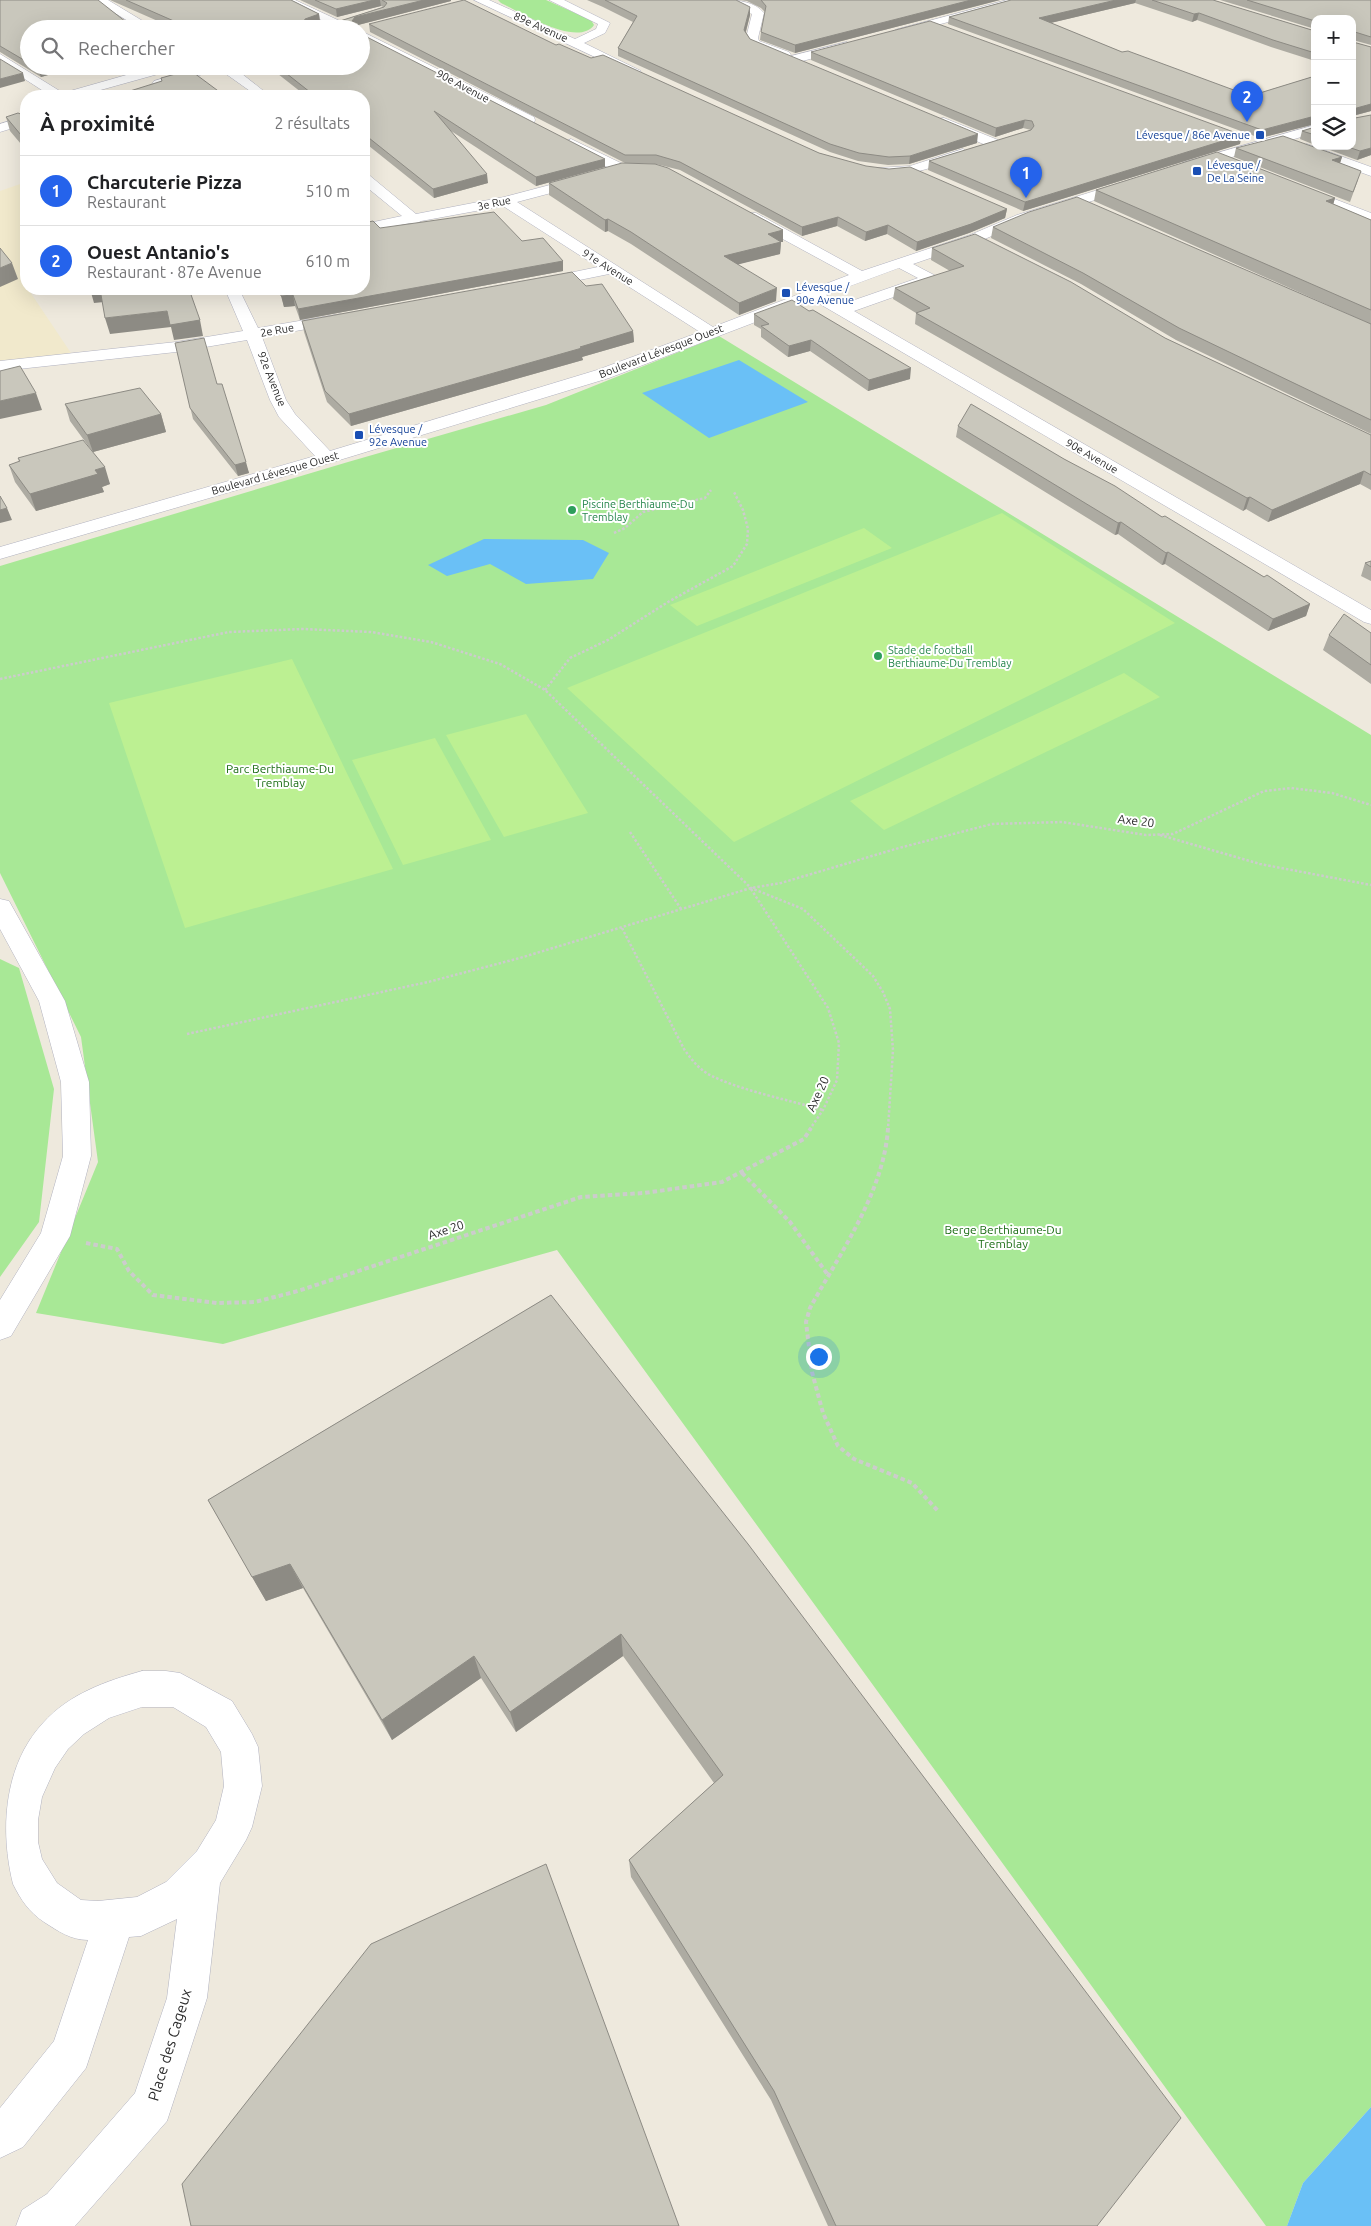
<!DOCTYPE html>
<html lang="fr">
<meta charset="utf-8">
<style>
body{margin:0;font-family:Ubuntu,sans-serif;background:#f2f2f2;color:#202124}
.controls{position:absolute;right:15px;top:15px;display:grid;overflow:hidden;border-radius:10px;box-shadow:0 5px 20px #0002}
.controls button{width:45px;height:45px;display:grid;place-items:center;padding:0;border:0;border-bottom:1px solid #e0e0e0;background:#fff;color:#202124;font:25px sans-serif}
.you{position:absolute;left:818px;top:1356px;width:18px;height:18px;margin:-12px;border:4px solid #fff;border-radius:50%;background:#1a73e8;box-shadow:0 0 0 8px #1a73e833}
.badge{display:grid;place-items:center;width:32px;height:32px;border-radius:50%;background:#2563eb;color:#fff;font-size:16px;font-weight:700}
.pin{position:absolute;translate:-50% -41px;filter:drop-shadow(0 1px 2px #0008)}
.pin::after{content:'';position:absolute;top:26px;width:18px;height:15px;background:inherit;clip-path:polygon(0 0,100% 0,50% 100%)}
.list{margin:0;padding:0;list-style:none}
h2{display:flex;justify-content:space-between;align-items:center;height:65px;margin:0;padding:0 20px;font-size:21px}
h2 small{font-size:16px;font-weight:400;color:#757577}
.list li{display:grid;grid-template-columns:32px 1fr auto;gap:15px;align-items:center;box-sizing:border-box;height:70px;padding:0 20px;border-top:1px solid #e0e0e0}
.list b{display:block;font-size:19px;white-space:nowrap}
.list p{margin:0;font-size:16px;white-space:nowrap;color:#757577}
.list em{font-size:16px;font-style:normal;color:#757577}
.icon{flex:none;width:28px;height:28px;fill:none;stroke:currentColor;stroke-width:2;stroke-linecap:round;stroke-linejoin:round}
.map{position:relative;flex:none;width:1371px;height:2226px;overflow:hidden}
.search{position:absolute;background:#fff;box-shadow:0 5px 20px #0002;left:20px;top:20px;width:350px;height:55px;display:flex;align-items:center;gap:12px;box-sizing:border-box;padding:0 18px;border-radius:28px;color:#757577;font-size:19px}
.panel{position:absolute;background:#fff;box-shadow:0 5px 20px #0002;left:20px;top:90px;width:350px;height:205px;border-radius:20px}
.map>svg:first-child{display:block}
</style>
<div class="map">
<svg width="1371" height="2226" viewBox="0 0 1371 2226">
<rect width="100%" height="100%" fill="#eee9dd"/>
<path fill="#f1e9cc" d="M26 182V279L22 280 75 359 0 366V191Z"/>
<path fill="#a8e896" d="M498 0H546L591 20 594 25C578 48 520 12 501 3Z
M719 336 1371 735V2107L1303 2183 1287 2226H1266L557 1250 223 1344 36 1313 98 1162 81 1037 0 873V566L348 462 546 405Z
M0 959 19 968 54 1089 39 1222 0 1277Z"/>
<path fill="#bcf092" d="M1002 513 1175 623 734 842 567 688Z
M864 528 892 548 697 626 670 605Z
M292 659 393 869 185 928 109 703Z
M1124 673 1160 697 884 830 850 801Z
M526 714 588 813 504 837 446 735Z
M435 738 491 840 403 865 352 760Z"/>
<path fill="#6ac0f6" d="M739 360 808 402 709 438 642 393Z
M484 539 583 540 609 553 593 579 526 584 490 564 447 576 428 565Z
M1371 2107V2226H1287L1303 2183Z"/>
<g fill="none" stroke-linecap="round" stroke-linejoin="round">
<g stroke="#b1b2c0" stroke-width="1">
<path id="minor" d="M94 0H108L156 29H141Z
M280 0H295L357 29H340Z
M474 0H489L575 39 596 29 598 24 549 0H564L610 23 605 33 584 43 641 71 639 74H631Z
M725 0C739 0 755 2 764 13L758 38 759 41 789 52 791 55 789 58H781L751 45 746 38 752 14Z
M1007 0H1026L1024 2 899 35 893 32 895 30Z
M361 31 534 117 535 120 534 123H524L361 39Z
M847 42 853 46 851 48 795 63 789 59 791 56Z
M0 54 63 93 158 66H178L176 69 79 96H51L0 63Z
M204 66H232L270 96H257L219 69 158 88 152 84 154 81Z
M26 116V124L0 132V124Z
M944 118 998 140 1000 143 993 147 988 146 939 125 938 122 939 119Z
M1315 125V133L1187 170 1180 166 1182 163Z
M571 139 625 165 652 166 659 170 652 174 617 172 566 146 564 143Z
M1307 144 1371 167V176L1302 151 1300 148Z
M963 149 970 153 968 156C951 161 882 187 870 172L877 168 910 166Z
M364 174 369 175 416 214 504 197 584 176 589 177 591 180 589 183 517 202 713 327 849 275 746 219 744 216 746 213H756L862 271 970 235 1017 215 1127 181H1137L1139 184 1137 187 1027 221 980 241 913 264 936 276 939 279 936 282 854 311 1371 610V624L1364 622 813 300 609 378 333 462 0 559V547L315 456 279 417 270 400 247 340 176 352 0 371V361L176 342 243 331 225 289H239L258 328 340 314 346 316 348 319 346 322 262 337 286 400 295 414 330 451 597 370 700 332 609 274 540 288 535 286 532 283 535 280 598 267 503 206 421 221 415 224 411 223 364 232V224L402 216 364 185ZM899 268 918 278 843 304 826 295Z
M1298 185 1371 213V222L1293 192 1291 189 1293 186Z
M0 899 9 901 65 1001 89 1082 91 1156 70 1236 11 1336 0 1340V1300L41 1233 63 1156 61 1082 39 1001 0 929Z
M142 1671H166L180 1673 232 1701 252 1734 258 1747 262 1786 252 1827 246 1840 220 1883 207 1998 167 2121 75 2226H16L22 2210 47 2194 135 2093 167 1998 177 1919 141 1936 129 1937 86 2068 23 2147 0 2158V2108L54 2041 88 1940C71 1940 58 1931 44 1922 29 1912 21 1900 13 1884 0 1832 3 1766 43 1723 69 1694 106 1681 142 1671ZM142 1707H173L206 1727 221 1752 224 1786 216 1820 197 1851 166 1882 137 1897 98 1901 81 1900 57 1883 42 1859 38 1842V1820L42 1797 55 1768 68 1749 84 1734 109 1718Z"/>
</g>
<path stroke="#ccc" stroke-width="2.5" stroke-dasharray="2.5 2" stroke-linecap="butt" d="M614 533 625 528 643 512 705 498 711 490
M0 679 229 632 303 629 371 632 431 642 500 664 545 690 751 888 803 909 873 976 883 992 890 1009 893 1050 888 1129
M545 690 570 658 608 640 668 602 733 566 747 544 748 529 743 510 734 492
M630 832 681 909
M1160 835 1260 864 1371 885
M751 889 828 1008 839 1043 837 1080 823 1110 810 1129
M622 928 684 1049C691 1059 698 1068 708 1074 738 1090 789 1100 823 1110
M187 1034 428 982 520 958 751 888 781 883 899 848 992 824 1062 822 1146 835 1173 834 1264 791 1291 788 1332 793 1371 805"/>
<path stroke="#ccc" stroke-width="4" stroke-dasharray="4.5 3" stroke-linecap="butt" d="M888 1128C884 1192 840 1253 810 1308L806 1322 812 1372 823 1413 838 1446 854 1459 912 1483 938 1511
M742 1173 790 1222 828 1275
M86 1243 117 1249 129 1271 153 1295 217 1303 255 1302 298 1291 581 1197 644 1193 722 1182 804 1139 811 1128"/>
<use href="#minor" fill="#fff" fill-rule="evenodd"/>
</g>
<path fill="#adaba2" d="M0 0 29 29V66H80L41 77 0 52Z
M110 0H291L319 14 320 22H319L340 21 383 7 381 6 337 17 300 0H451V1L358 25 359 29H176Z
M587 0H736L750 15 746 32 750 39 977 143 909 164 888 165 858 161 830 152 618 56V48L633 22 603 7Z
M739 0H1000L795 53 760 40 761 32 765 12 761 8 747 1Z
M1011 0H1213L1315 31V61L1271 47 1197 20 1192 22 1135 3 1050 23 1122 52 1250 96 1315 76V124L1260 138 948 24 949 17Z
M1220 0H1371V45L1353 40V42L1371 47V111L1353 116 1371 155 1357 160 1319 146H1352V19H1315V29Z
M369 24 556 45 819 153 1007 209 1005 218 969 233 916 251 887 234 865 241 837 226 802 236 680 170 656 164 625 163 370 32Z
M811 52 1240 144 1023 211 928 170 929 161 1031 130 1023 128 995 137 811 60Z
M261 66H361L605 159V167L536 186 448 129 488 183 434 198 364 142V96H306L278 74Z
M26 116V150L10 131 6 117Z
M1315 127V145L1300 139 1302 131Z
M1236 148 1342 157 1340 163 1358 180 1350 202 1234 157Z
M549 183 783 230V242H781L780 254 738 264 776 301 739 315 631 244 608 231 605 232 549 195Z
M1096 190 1335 198 1333 204 1371 220V434L1176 340 1081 284 991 238 993 227 1368 323 1094 201Z
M380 228 522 241 563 261V271L300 320 295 306 284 307 280 289Z
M932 248 1165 338 1371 435V490L1360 484 1268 522 1246 509 1243 511 915 324 916 313 893 299 895 288 950 271 931 260Z
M586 286 633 331 634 342 582 357 583 360 351 426 327 402 304 332 302 321Z
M754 314 910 379 868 391 810 351 788 357 761 337V329L754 325Z
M175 343 217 384 249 473 238 476 193 419Z
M65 404 161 414 166 432 93 452 110 484 102 487 104 492 36 511 15 482 9 465 19 462 18 458 92 451 70 421Z
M958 426 1064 459 1310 604 1306 616 1268 631 1165 564 1162 565 1118 534 1115 535 956 437Z
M1371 561V581L1361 576 1365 563Z
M1371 633V684L1323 650 1329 635Z
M551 1295 1097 2226H828L771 2100 631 1877 629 1860 714 1783 623 1656 516 1732 481 1678 392 1740 303 1588 266 1601 208 1500Z"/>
<path fill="#8d8b84" d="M374 0H380L381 6 337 17 336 9Z
M424 0H451V1L358 25 352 21 355 17Z
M971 0H1000L795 53V45Z
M1116 0H1136L1135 3 1038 26 1039 18Z
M750 7V15L744 38V30Z
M1199 13 1197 20 1192 22 1194 14Z
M319 14 320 22 306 27 304 22 305 19Z
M48 66H80L41 77 38 69Z
M23 73 25 81 0 88V79Z
M1371 104V111L1352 116 1353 109Z
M1315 116V124L1260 138 1262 130Z
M1025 120 1023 128 995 137 996 128Z
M978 134 977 143 909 164 910 156Z
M1242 135 1240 144 1023 211 1025 202Z
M1371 148V155L1357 160 1360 151Z
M1342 157 1339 166 1332 160Z
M605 159V167L536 186V177Z
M487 174 488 183 434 198 433 189Z
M1335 198 1332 209 1326 201Z
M1007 209 1005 218 969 233 916 251 917 242Z
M838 217 837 226 802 236V227Z
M608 219V231L605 232V220Z
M888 225 887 234 865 241 866 232Z
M783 230V242H781L780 254 724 268V256L768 234Z
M563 261V271L300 320 298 309Z
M12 263 18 279 0 287V268Z
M777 288 776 301 739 315V303Z
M90 289H101L104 302 94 303Z
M293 295 295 306 284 307 281 296Z
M167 311 200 320 203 336 174 340 171 327 110 334 105 318Z
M633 331 634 342 582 357 583 360 351 426 349 414Z
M811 340 810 351 788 357 789 346Z
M911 368 910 379 868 391 869 380Z
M36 393 42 410 0 419V401Z
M161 414 166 432 93 452 87 435Z
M246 462 249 473 238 476 235 465Z
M105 467 110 484 102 487 104 492 36 511 30 494 95 470Z
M1364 471 1360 484 1268 522 1272 510Z
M1250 497 1246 509 1243 511 1247 498Z
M7 508 12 520 0 523V510Z
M1121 522 1118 534 1115 535 1118 523Z
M1168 552 1165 564 1162 565 1166 553Z
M1310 604 1306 616 1268 631 1273 619Z
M290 1564 303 1588 266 1601 252 1577Z
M621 1634 623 1656 516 1732 510 1712Z
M474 1656 481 1678 392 1740 382 1720Z"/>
<path fill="#c9c7bc" stroke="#8d8b84" d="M0 0H98L135 29H29V63L0 46Z
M126 0H291L319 14 305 19 304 22 306 23 340 21 384 7 387 3 382 0H424L355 17 352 21 358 23 359 29H192Z
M315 0H374L336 9Z
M464 0 556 45 559 44 591 58 603 55 819 153 866 166 889 169 910 167 1007 209 971 224 917 242 888 225 866 232 838 217 802 227 680 162 656 155H625L369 24Z
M605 0H736L750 7 744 30 750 39 978 134 910 156 889 157 859 153 830 144 618 48 637 16Z
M761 0H971L795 45 761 32 766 6Z
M1011 0H1116L1039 18 1122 52 1128 51 1250 96 1315 76V116L1262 130 949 17Z
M1152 0H1213L1315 31V53L1273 40 1199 13 1194 14Z
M1247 0H1371V37L1355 32 1352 34 1353 42 1371 47V104L1353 109V117L1355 118 1371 115V148L1360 151 1345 146H1352V19H1315V21Z
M930 21 1242 135 1025 202 929 161 1031 130 1034 126 1032 121 1025 120 996 128 811 52Z
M361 34 605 159 536 177 434 111 487 174 433 189 364 134V96H315L277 66H361Z
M0 59 23 73 0 79Z
M34 66H48L38 69Z
M190 70 225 96H114L162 81 161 78Z
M18 113 26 116V141L6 117Z
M1315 127V135L1302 131Z
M1283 136 1342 157 1332 160 1361 171 1353 192 1236 148Z
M1217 152 1335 198 1326 201 1371 220V310L1096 190Z
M622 163 655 164 668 168 783 230 768 234 781 242 724 256 777 288 739 303 631 232 608 219 605 220 549 183Z
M1077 197 1371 324V420L1179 328 1083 273 993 227 1029 212Z
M494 212 522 241 543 238 563 261 298 309 293 295 281 296 280 289H364V223L373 221 380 228Z
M975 234 1071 282 1165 338 1371 435V475L1364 471 1272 510 1250 497 1247 498 916 313 930 308 895 288 964 266 932 248Z
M0 248 12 263 0 268Z
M572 272 586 286 602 284 633 331 580 347 582 348 349 414 325 391 302 321Z
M100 289H189L200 320 170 325 167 311 105 318Z
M792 300 809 311 813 310 911 368 869 380 811 340 789 346 761 326 769 324 754 314Z
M204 338 217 384H222L246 462 235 465 190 408 175 343Z
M20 366 36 393 0 401V371Z
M140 388 161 414 87 435 65 404Z
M971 404 1064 459 1115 486 1162 517 1165 516 1264 577 1267 575 1310 604 1273 619 1168 552 1166 553 1121 522 1118 523 958 426Z
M83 440 105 467 95 470 98 474 30 494 9 465 20 461 18 458Z
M0 496 7 508 0 510Z
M1371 561V567L1365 563Z
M1344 614 1371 633V665L1329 635Z
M551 1295 748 1544 1181 2118 1097 2226H836L774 2091 629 1860 723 1775 621 1634 510 1712 474 1656 382 1720 290 1564 252 1577 208 1500Z
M546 1864 679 2226H191L182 2184 371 1944Z"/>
<g fill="#1a4fb4" stroke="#fff" stroke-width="2">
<rect x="1255" y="130" width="10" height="10" rx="2.5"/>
<rect x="1192" y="166" width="10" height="10" rx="2.5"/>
<rect x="781" y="288" width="10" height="10" rx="2.5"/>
<rect x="354" y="430" width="10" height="10" rx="2.5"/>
</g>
<g fill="#2e9e5b" stroke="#fff" stroke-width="2">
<circle cx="572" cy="510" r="5"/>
<circle cx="878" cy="656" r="5"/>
</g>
<g text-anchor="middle" stroke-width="4" stroke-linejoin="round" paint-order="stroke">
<g font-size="11" fill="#2c2c2c" stroke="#fff">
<text transform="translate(541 27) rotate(24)" y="4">89e Avenue</text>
<text transform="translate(463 86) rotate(28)" y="4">90e Avenue</text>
<text transform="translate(494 203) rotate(-12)" y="4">3e Rue</text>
<text transform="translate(608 267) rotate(32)" y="4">91e Avenue</text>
<text transform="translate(277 330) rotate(-10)" y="4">2e Rue</text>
<text transform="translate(661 351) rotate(-21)" y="4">Boulevard Lévesque Ouest</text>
<text transform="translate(272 379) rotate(68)" y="4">92e Avenue</text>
<text transform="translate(1092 456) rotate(30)" y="4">90e Avenue</text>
<text transform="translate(275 473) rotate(-16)" y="4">Boulevard Lévesque Ouest</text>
</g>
<g font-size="11" fill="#164399" stroke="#fff" text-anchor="start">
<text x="1250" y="139" text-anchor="end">Lévesque / 86e Avenue</text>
<text x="1207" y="169">Lévesque /<tspan x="1207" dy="13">De La Seine</tspan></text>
<text x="796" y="291">Lévesque /<tspan x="796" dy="13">90e Avenue</tspan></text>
<text x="369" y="433">Lévesque /<tspan x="369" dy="13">92e Avenue</tspan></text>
</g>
<g font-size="11" fill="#27864d" stroke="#fff" text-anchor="start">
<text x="582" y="508">Piscine Berthiaume-Du<tspan x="582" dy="13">Tremblay</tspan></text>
<text x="888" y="654">Stade de football<tspan x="888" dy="13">Berthiaume-Du Tremblay</tspan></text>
</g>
<g font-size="12" fill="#1d6e16" stroke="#fff">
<text x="280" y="773">Parc Berthiaume-Du<tspan x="280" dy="14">Tremblay</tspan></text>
<text x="1003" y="1234">Berge Berthiaume-Du<tspan x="1003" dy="14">Tremblay</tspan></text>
</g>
<g font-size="12" fill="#2c2c2c" stroke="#fff">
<text transform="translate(1136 821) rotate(7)" y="4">Axe 20</text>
<text transform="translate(818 1094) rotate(-65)" y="4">Axe 20</text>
<text transform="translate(446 1230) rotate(-18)" y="4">Axe 20</text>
</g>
<g font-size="15" fill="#2c2c2c" stroke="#fff">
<text transform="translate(170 2045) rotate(-73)" y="5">Place des Cageux</text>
</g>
</g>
</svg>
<div class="controls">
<button>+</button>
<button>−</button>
<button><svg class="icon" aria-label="layers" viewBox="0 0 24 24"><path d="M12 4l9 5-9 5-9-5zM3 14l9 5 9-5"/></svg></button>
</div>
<div class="you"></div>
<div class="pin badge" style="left:1026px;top:198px">1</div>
<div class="pin badge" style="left:1247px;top:122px">2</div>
<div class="search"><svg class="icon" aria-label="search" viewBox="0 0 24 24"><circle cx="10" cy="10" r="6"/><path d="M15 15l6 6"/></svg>Rechercher</div>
<section class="panel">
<h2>À proximité<small>2 résultats</small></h2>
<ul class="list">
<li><span class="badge">1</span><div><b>Charcuterie Pizza</b><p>Restaurant</p></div><em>510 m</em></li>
<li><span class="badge">2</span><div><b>Ouest Antanio's</b><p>Restaurant · 87e Avenue</p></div><em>610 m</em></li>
</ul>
</section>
</div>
